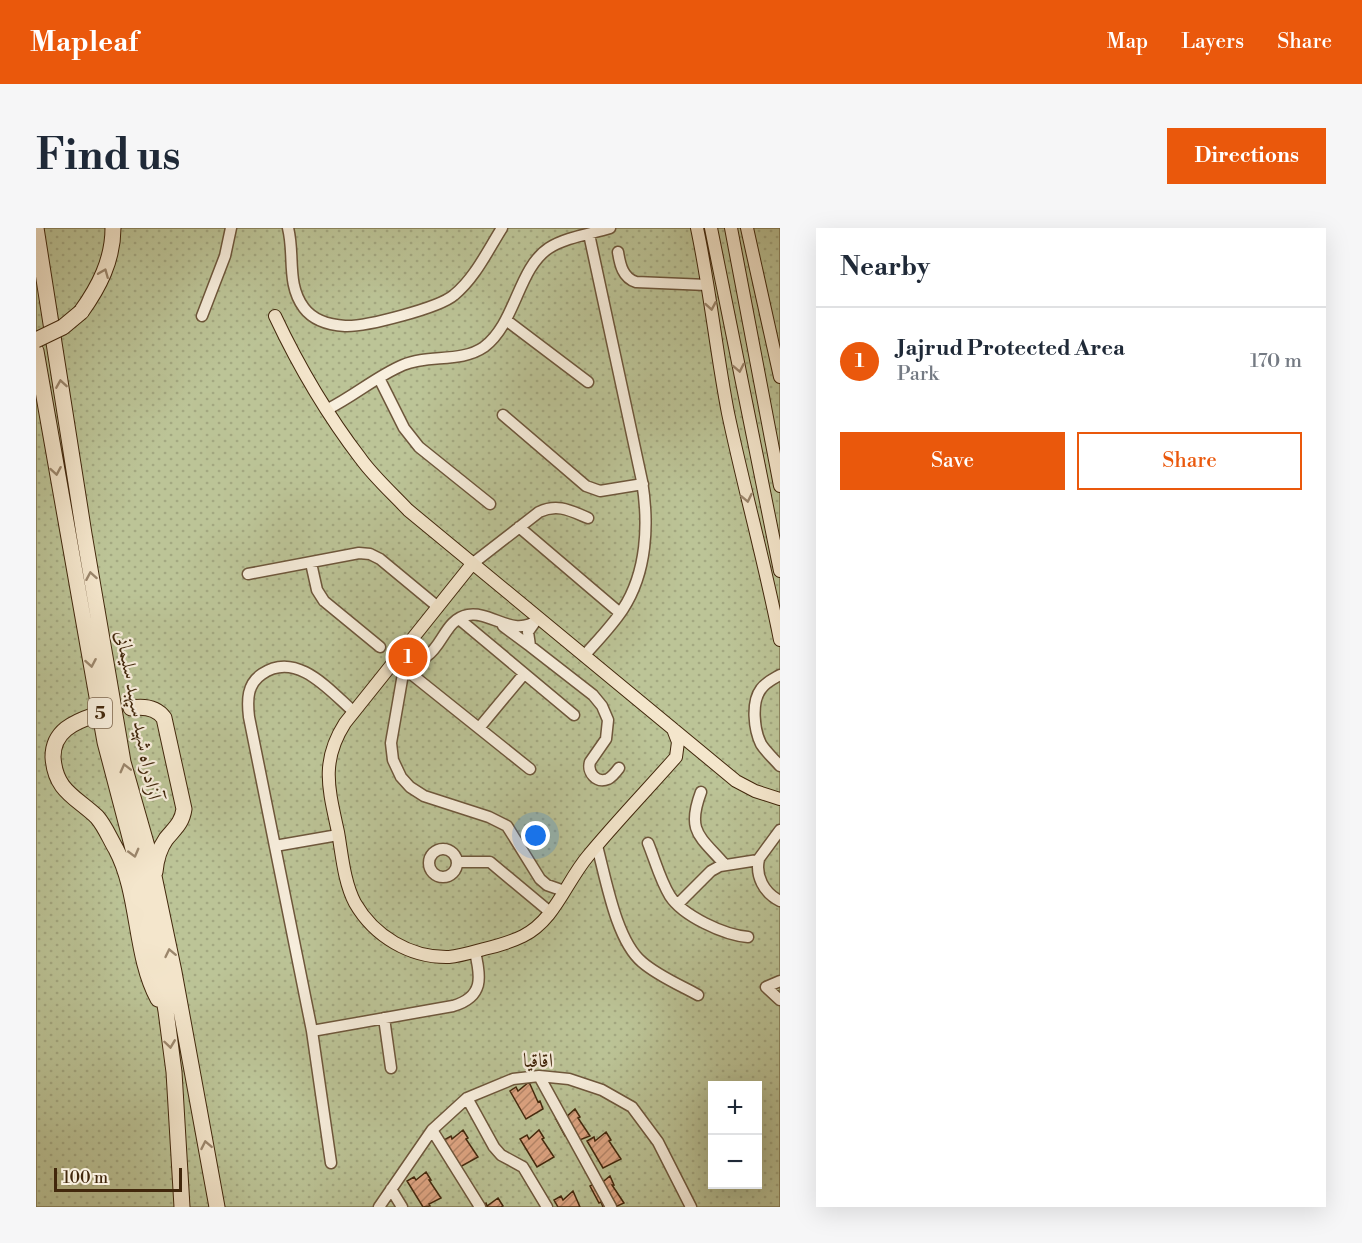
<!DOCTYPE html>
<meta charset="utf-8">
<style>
body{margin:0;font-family:"Libre Bodoni",Amiri,serif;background:#f6f6f7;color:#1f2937}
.controls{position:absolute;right:18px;bottom:18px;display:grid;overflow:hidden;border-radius:0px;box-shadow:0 6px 24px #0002}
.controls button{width:54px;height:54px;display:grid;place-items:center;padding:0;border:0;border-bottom:2px solid #e0e1e3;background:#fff;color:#1f2937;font:30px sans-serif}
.scale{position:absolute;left:18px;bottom:15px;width:128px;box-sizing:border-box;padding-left:6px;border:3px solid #42270c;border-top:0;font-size:16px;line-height:21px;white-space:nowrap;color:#42270c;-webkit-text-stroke:4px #f8efde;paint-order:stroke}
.you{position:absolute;left:500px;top:608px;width:21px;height:21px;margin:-15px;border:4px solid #fff;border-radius:50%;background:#1a73e8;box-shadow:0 0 0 9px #1a73e833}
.badge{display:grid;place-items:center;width:39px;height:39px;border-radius:50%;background:#ea580c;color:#fff;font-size:20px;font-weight:700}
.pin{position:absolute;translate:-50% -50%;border:3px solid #fff;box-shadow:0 2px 6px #0006}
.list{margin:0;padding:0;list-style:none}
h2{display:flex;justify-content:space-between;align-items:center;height:78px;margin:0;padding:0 24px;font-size:26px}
h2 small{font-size:20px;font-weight:400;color:#747a83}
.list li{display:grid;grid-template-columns:39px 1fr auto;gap:18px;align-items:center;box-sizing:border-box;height:108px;padding:0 24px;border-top:2px solid #e0e1e3}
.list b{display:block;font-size:22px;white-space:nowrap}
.list p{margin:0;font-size:20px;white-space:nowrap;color:#747a83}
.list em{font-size:20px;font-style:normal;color:#747a83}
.actions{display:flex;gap:12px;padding:18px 24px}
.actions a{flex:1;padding:14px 0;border:2px solid #ea580c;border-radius:0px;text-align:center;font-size:21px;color:#ea580c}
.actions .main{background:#ea580c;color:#fff}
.map{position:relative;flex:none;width:744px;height:979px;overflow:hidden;border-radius:0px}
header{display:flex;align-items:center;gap:36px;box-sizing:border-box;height:84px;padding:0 30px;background:#ea580c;color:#fff}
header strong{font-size:28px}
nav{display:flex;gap:33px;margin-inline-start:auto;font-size:21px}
.intro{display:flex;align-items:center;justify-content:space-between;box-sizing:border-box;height:144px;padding:0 36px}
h1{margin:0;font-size:42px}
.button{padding:15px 27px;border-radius:0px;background:#ea580c;color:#fff;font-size:21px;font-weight:700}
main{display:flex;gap:36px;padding:0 36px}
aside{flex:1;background:#fff;border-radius:0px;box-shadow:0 6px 24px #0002}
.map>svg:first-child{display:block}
</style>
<header>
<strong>Mapleaf</strong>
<nav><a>Map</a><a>Layers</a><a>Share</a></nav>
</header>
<div class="intro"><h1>Find us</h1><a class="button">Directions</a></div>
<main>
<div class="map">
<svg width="744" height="979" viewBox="0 0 744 979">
<defs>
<pattern id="green-dots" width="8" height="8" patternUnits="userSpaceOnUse" patternTransform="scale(1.5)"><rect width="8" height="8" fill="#bcc497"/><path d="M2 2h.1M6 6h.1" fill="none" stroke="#a3a881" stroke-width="1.8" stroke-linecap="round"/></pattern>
<pattern id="building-hatch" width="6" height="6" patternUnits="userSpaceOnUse" patternTransform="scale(1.5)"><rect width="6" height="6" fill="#dfa583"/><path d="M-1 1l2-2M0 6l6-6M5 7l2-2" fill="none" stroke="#b6866a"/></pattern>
</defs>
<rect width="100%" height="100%" fill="#f4e6cc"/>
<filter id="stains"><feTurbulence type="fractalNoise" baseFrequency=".00333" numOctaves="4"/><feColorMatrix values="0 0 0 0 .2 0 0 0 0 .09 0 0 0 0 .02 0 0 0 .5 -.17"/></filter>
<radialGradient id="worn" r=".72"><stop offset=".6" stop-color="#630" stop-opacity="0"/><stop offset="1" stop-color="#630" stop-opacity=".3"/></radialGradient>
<path fill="url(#green-dots)" stroke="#7f7652" stroke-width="1.5" fill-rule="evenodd" d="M0 0H744V979H0ZM676 858H722V956H676Z"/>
<path fill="url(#building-hatch)" stroke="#42270c" stroke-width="1.5" d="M493 854 502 874 504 873 507 881 490 891 474 863 480 859 482 863Z
M539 881 544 889 542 890 554 908 541 913 529 908 520 891 527 887 529 890Z
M427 902 432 910 430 911 442 929 424 939 408 912 415 908 416 911Z
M503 902 508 910 506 911 518 929 501 939 484 911 491 907 493 911Z
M570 904 575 912 573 913 585 931 567 940 551 913 558 909 559 913Z
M390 944 395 952H393L405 970 393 976 394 978 387 979 371 953 378 949 380 952Z
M574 948 578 957H576L588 975 579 979H567L565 974 563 975 554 958 561 954 563 957Z
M537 963 544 979H522L518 972 525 968 527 972Z
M462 970 467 978 465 979H443L450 975 451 978Z"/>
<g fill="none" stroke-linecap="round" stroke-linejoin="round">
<g stroke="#6e573c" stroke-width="13">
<path id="minor" d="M252 0C259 27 250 56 268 80 277 92 294 97 309 98 329 99 403 80 418 67 439 50 452 22 466 0
M582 24C584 37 587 50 600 54L671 57
M166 88 189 28 195 0
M470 92 552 154
M343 150 368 200 383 219 454 276
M292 181C318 168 341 148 367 137 392 126 425 135 448 119 480 95 482 40 513 20 530 9 555 6 574 0
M467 187 550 258 564 263 607 256
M483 299 584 385
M275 335 281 362 288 373 344 419
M436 336 503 284C522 275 535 283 552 290
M212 346 323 325 334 326 344 331 402 379
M423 391 538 487
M467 398 494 418 492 404 499 394
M494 418 557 467 566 478 572 492 570 511 554 534C551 544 560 556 572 551 576 549 580 544 583 540
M548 428C561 413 576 398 587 381 611 344 613 296 606 253L553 6
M364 437 494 541
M365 437C373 435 383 434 391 428 407 417 410 391 432 387 457 383 477 411 503 391
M368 440 355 515 357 532 365 549 374 559 388 568 453 589 471 598 504 651 511 657 528 663
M744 447C737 451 730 454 725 461 715 474 718 502 725 516 730 524 738 531 744 538
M443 500 488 446
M665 564C650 604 664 608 689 637
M612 615C619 632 624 652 634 668 647 688 688 707 712 709
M239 618 302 607
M561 618C570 651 580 712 606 734 622 748 644 757 662 767
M393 635a14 14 0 1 1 28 0a14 14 0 1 1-28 0Z
M723 631C719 648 728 665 744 673
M421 634H454L514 684
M642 676 675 643 684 638 722 632 744 602
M744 753 730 759 744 772
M348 790 355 840
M276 803 417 778C448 769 445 749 439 724
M503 848 575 979
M431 870 458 919 465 927 487 939 511 979
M396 902 444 979
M295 935 276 803 213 489C211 472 211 456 226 446 261 422 294 463 318 484
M355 961 366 979
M343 979 396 902 431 870 477 851 503 848 533 851 566 862 596 879 622 914 655 979"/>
</g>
<g stroke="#42270c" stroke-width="14">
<path id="major" d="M661 0C674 61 680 123 692 185 708 261 729 335 744 412
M675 0 744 343
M695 0 744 258
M711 0 744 149
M239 88C262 137 292 188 325 231 338 249 356 265 372 282L700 553 719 563 744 571
M436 336 309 495C284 534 293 562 302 604 306 627 308 654 319 675 338 708 374 730 413 729 425 728 437 724 448 721 461 718 475 714 487 708 519 692 530 654 552 628 580 594 611 562 640 529L642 514 637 501"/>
</g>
<g stroke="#42270c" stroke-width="17">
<path id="highway" d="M0 0 48 306 87 534 114 629 138 744 181 979
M45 84C63 59 77 32 77 0
M0 123 69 514 112 678 130 783 138 844 146 979
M95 480C108 478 120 479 128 490L148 581C146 595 139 600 130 611 123 621 120 632 119 644
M59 487C38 494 17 503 17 529 19 563 40 569 61 589 69 598 74 611 80 621 104 666 98 727 122 771"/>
</g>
<use href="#minor" stroke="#f8efde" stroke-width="10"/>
<use href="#major" stroke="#f4e6cc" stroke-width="12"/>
<use href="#highway" stroke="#f4e6cc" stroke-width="15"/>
<g stroke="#42270c" stroke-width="17" stroke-linecap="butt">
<path id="highway-bridge" d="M0 112 27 99 45 84"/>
</g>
<use href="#highway-bridge" stroke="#f4e6cc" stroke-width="15"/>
</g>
<defs><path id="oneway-chevron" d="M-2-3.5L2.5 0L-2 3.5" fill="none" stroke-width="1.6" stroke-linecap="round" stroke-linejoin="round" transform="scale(1.5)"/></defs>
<g stroke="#9b866c">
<use href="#oneway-chevron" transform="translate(68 45) rotate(-68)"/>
<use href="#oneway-chevron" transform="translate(675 78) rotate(80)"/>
<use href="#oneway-chevron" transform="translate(703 140) rotate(79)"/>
<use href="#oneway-chevron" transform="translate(25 156) rotate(-99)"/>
<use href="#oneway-chevron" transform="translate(20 243) rotate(80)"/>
<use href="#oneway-chevron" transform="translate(711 270) rotate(78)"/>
<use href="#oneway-chevron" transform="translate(55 348) rotate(-100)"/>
<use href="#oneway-chevron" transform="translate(55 435) rotate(80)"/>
<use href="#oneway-chevron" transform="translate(89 540) rotate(-104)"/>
<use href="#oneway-chevron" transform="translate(98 625) rotate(75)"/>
<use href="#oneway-chevron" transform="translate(134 725) rotate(-102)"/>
<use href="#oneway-chevron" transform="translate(134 816) rotate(82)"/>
<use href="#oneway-chevron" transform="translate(170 917) rotate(-101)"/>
</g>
<g text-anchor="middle" stroke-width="4.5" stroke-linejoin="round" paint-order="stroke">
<rect fill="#f8efde" stroke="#79634b" stroke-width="1.5" x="52" y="470" width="24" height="30" rx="4.5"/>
<g font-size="18" font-weight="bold" fill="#42270c">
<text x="64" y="491">5</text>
</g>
<g font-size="20" fill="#42270c" stroke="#f8efde">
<text transform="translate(103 487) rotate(79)" y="7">آزادراه شهید سپهبد سلیمانی</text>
<text x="502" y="839">اقاقیا</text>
</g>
</g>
<rect width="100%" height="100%" filter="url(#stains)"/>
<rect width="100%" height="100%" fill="url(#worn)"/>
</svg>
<div class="controls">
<button>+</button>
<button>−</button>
</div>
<div class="scale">100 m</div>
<div class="you"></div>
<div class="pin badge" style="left:372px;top:429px">1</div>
</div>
<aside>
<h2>Nearby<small></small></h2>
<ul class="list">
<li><span class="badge">1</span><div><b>Jajrud Protected Area</b><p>Park</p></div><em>170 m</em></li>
</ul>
<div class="actions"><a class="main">Save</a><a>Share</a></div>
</aside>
</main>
